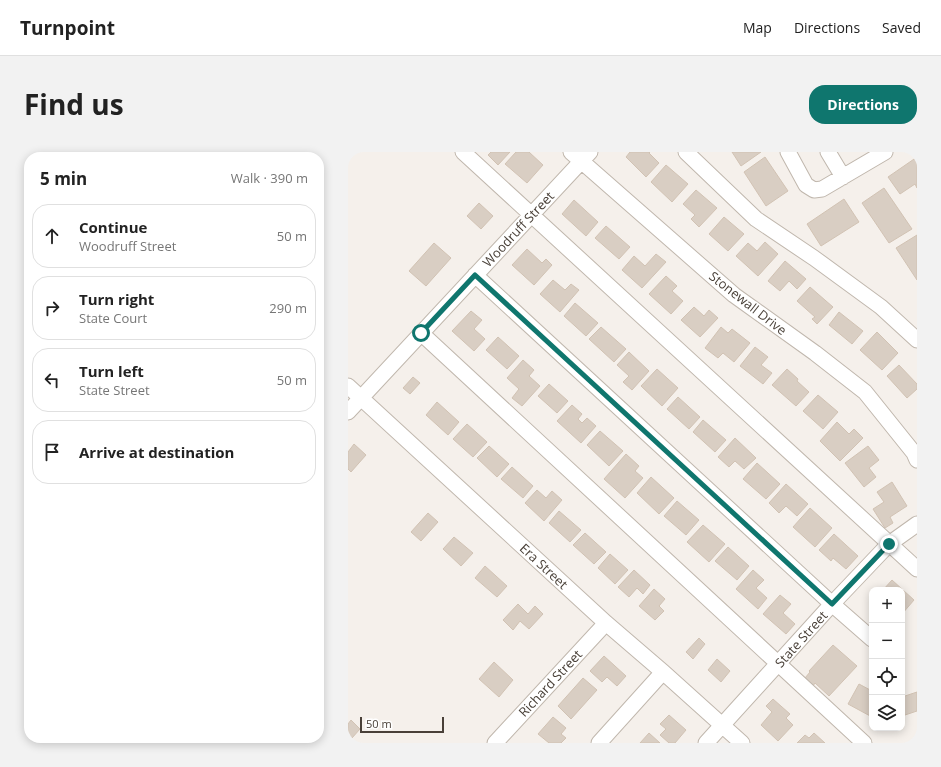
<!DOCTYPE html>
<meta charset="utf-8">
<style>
body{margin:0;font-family:"Open Sans",sans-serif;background:#f2f2f2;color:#222}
.controls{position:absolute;right:12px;bottom:12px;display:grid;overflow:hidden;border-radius:8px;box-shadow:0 2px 10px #0003}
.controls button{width:36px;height:36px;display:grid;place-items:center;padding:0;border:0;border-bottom:1px solid #e0e0e0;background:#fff;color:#222;font:20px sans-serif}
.scale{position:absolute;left:12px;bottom:10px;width:84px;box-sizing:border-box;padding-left:4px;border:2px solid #494038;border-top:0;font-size:11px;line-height:14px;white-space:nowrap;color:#494038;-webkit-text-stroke:3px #fff;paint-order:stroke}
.stop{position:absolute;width:12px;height:12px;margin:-9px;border:3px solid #0f766e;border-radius:50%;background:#fff}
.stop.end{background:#0f766e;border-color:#fff;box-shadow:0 1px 4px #0008}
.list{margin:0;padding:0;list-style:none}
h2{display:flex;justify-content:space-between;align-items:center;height:52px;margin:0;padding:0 16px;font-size:17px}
h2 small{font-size:13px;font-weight:400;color:#767676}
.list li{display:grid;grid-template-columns:26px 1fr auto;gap:12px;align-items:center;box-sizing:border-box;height:64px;margin:0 8px 8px;padding:0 8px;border:1px solid #e0e0e0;border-radius:16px}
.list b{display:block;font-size:15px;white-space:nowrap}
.list p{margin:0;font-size:13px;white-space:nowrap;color:#767676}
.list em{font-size:13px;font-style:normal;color:#767676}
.icon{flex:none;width:22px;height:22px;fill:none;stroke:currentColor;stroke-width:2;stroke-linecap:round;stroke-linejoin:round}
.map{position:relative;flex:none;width:569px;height:591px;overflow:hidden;border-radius:16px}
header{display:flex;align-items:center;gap:24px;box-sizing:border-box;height:56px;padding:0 20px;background:#fff;border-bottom:1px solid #e0e0e0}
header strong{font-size:19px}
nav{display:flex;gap:22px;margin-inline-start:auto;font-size:14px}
.intro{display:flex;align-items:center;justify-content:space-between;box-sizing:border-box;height:96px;padding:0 24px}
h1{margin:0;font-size:28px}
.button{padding:10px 18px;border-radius:16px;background:#0f766e;color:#fff;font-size:14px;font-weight:700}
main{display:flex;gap:24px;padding:0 24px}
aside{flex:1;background:#fff;border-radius:16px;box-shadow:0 2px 10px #0003}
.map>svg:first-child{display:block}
</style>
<header>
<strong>Turnpoint</strong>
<nav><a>Map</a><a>Directions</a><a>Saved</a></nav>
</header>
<div class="intro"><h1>Find us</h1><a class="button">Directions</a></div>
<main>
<aside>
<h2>5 min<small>Walk · 390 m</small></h2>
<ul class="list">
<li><svg class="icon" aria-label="ahead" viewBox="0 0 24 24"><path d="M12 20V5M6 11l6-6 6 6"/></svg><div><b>Continue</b><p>Woodruff Street</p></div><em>50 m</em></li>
<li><svg class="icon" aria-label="right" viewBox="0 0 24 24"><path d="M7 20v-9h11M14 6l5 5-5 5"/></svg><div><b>Turn right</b><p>State Court</p></div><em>290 m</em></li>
<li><svg class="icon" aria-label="left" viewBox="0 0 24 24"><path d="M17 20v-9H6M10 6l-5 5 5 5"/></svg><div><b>Turn left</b><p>State Street</p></div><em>50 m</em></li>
<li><svg class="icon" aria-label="arrive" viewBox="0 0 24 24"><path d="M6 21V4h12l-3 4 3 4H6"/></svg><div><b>Arrive at destination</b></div></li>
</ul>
</aside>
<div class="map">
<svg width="569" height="591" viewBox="0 0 569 591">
<rect width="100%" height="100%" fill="#f5f0eb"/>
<path fill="#d9cec3" stroke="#d1c2b3" d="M143 0H162L150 13 140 3Z
M168 0H181L195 13 179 31 157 12Z
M282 0H302L301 1 311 11 298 25 278 5Z
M384 0H413L393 14Z
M417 5 440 39 418 54 396 20Z
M569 5V36L567 32 552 42 540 25Z
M318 13 340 32 324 50 303 30Z
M536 36 564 77 541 91 514 51Z
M348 38 369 56 351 75 343 67 347 63 335 52Z
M496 47 511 70 473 94 459 72Z
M226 48 250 70 238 84 214 62Z
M131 51 145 64 133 77 119 64Z
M376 65 396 82 380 99 361 82Z
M258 74 282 95 271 107 247 86Z
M569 83V128L548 96Z
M417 90 430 102 410 124 388 104 400 91 409 99Z
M86 91 103 106 78 134 61 119Z
M179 97 194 111 198 107 204 113 186 133 164 113Z
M308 102 318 110 294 136 274 118 286 104 297 114Z
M437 109 458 127 449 137 441 129 432 139 420 129Z
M318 124 329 134 324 139 335 149 323 162 301 142Z
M205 128 217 138 223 132 231 138 212 160 192 142Z
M462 135 485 155 469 172 464 167 467 165 449 149Z
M227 151 250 171 238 184 216 164Z
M346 155 356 164 361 158 370 166 352 185 333 168Z
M123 159 134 168 126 177 137 187 126 199 104 179Z
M491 160 515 179 504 192 481 173Z
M253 175 278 197 266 210 241 187Z
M373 175 380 181 384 177 402 191 386 210 375 201 370 206 357 196Z
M529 180 550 201 534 218 512 198Z
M150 185 171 204 159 217 138 198Z
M407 195 420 205 413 213 424 221 415 232 392 214Z
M281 200 301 219 284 238 275 230 281 224 269 213Z
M175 208 186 218 181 224 192 234 174 254 164 246 171 237 159 226Z
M551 213 569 232V237L559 246 539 224Z
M309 217 330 236 314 254 293 234Z
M439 217 450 227 449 229 461 240 448 254 424 233Z
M65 225 72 231 62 242 55 236Z
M201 232 220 249 209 261 190 244Z
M470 243 490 260 475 277 455 259Z
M330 245 352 265 341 277 319 257Z
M89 250 111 270 100 283 78 263Z
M224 253 234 262 230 267 234 271 239 266 248 274 233 291 209 269Z
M355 268 378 288 367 300 345 280Z
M489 270 501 282 506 277 515 286 492 309 472 289Z
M119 272 139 290 125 305 105 287Z
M252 279 275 299 261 314 239 293Z
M387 286 408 306 396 317 387 309 381 315 370 305Z
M6 292 18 303 3 320 0 317V300Z
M141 294 161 312 149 325 129 306Z
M520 294 531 308 521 316 528 325 516 335 497 311Z
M278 302 291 314 287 319 295 326 277 346 256 327Z
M409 311 432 332 418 347 395 327Z
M164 315 185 334 175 346 153 327Z
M303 325 326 346 311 362 289 341Z
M544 330 559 354 542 365 545 371 537 376 525 357 536 350 529 340Z
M438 332 460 352 449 364 438 354 431 361 421 351Z
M189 338 198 346 204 339 214 348 196 369 177 351Z
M329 349 351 368 338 383 316 364Z
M462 356 484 376 467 395 445 375Z
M211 359 233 378 222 390 201 371Z
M80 361 90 370 73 389 63 380Z
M355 373 377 392 361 410 339 390Z
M237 381 258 400 246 412 225 393Z
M486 382 510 404 498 417 485 406 483 409 471 398Z
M106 385 125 401 113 414 95 397Z
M380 395 401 414 389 428 367 409Z
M262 402 280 418 267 432 250 416Z
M137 414 159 434 149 445 127 426Z
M286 418 302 433 295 442 289 436 281 445 270 435Z
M405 418 416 428 408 436 419 446 410 457 388 437Z
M544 428 566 448 554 462V438H535Z
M306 437 317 447 311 454 316 459 307 468 291 454Z
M432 443 443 452 435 461 447 472 438 482 415 462Z
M170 452 180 462 187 454 195 462 181 477 172 469 165 478 155 468Z
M351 486 357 492 345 507 338 500Z
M485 493 509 514 481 544 467 531 465 534 457 526 462 520 461 519Z
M256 504 278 524 269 534 259 525 254 530 242 519Z
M369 507 382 519 373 530 360 518Z
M146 510 165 528 151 545 131 527Z
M235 526 249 538 223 567 210 554Z
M511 532 524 539V565L500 552Z
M569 540V559L554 564V545Z
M425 547 442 562 438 566 445 573 430 589 413 573 424 560 418 554Z
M321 563 338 578 327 591H321L312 583 318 577 312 572Z
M205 565 218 576 213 582 218 586 213 591H201L190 582Z
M3 568 12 577 4 586 0 582V572Z
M301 581 312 591H292Z
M466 581 477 591H449L457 583 461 586Z"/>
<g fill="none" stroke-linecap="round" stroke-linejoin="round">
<g stroke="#c0b7ad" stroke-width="17">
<path id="minor" d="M115 0 569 417
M223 0 386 143 467 201 517 240 566 301 569 308
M338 0 408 67 466 106 533 155 569 188
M440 0 458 33 466 38 474 37 537 0
M480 0 495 25
M127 123 484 452 524 487
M73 181 516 591
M0 234 258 471 315 520 394 591
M0 260 242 0
M147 591 258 471
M251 591 315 520
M358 591 484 452 541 392 569 372"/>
</g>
<use href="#minor" stroke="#fff" stroke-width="15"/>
</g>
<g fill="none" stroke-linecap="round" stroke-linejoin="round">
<path stroke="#0f766e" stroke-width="5" d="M73 181 127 123 484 452 541 392"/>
</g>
<g text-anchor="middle" stroke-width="3" stroke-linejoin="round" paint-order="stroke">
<g font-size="13" fill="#494038" stroke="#fff">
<text transform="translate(170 77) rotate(-47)" y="5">Woodruff Street</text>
<text transform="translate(400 151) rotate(38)" y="5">Stonewall Drive</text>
<text transform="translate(196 414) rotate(43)" y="5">Era Street</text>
<text transform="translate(453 487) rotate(-48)" y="5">State Street</text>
<text transform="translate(202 531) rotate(-47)" y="5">Richard Street</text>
</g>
</g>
</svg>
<div class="controls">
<button>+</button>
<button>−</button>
<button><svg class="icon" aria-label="locate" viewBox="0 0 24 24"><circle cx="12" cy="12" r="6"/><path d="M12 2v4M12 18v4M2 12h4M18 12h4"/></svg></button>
<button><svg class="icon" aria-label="layers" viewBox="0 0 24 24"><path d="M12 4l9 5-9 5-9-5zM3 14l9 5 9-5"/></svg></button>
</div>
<div class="scale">50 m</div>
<div class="stop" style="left:73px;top:181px"></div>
<div class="stop end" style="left:541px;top:392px"></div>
</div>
</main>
